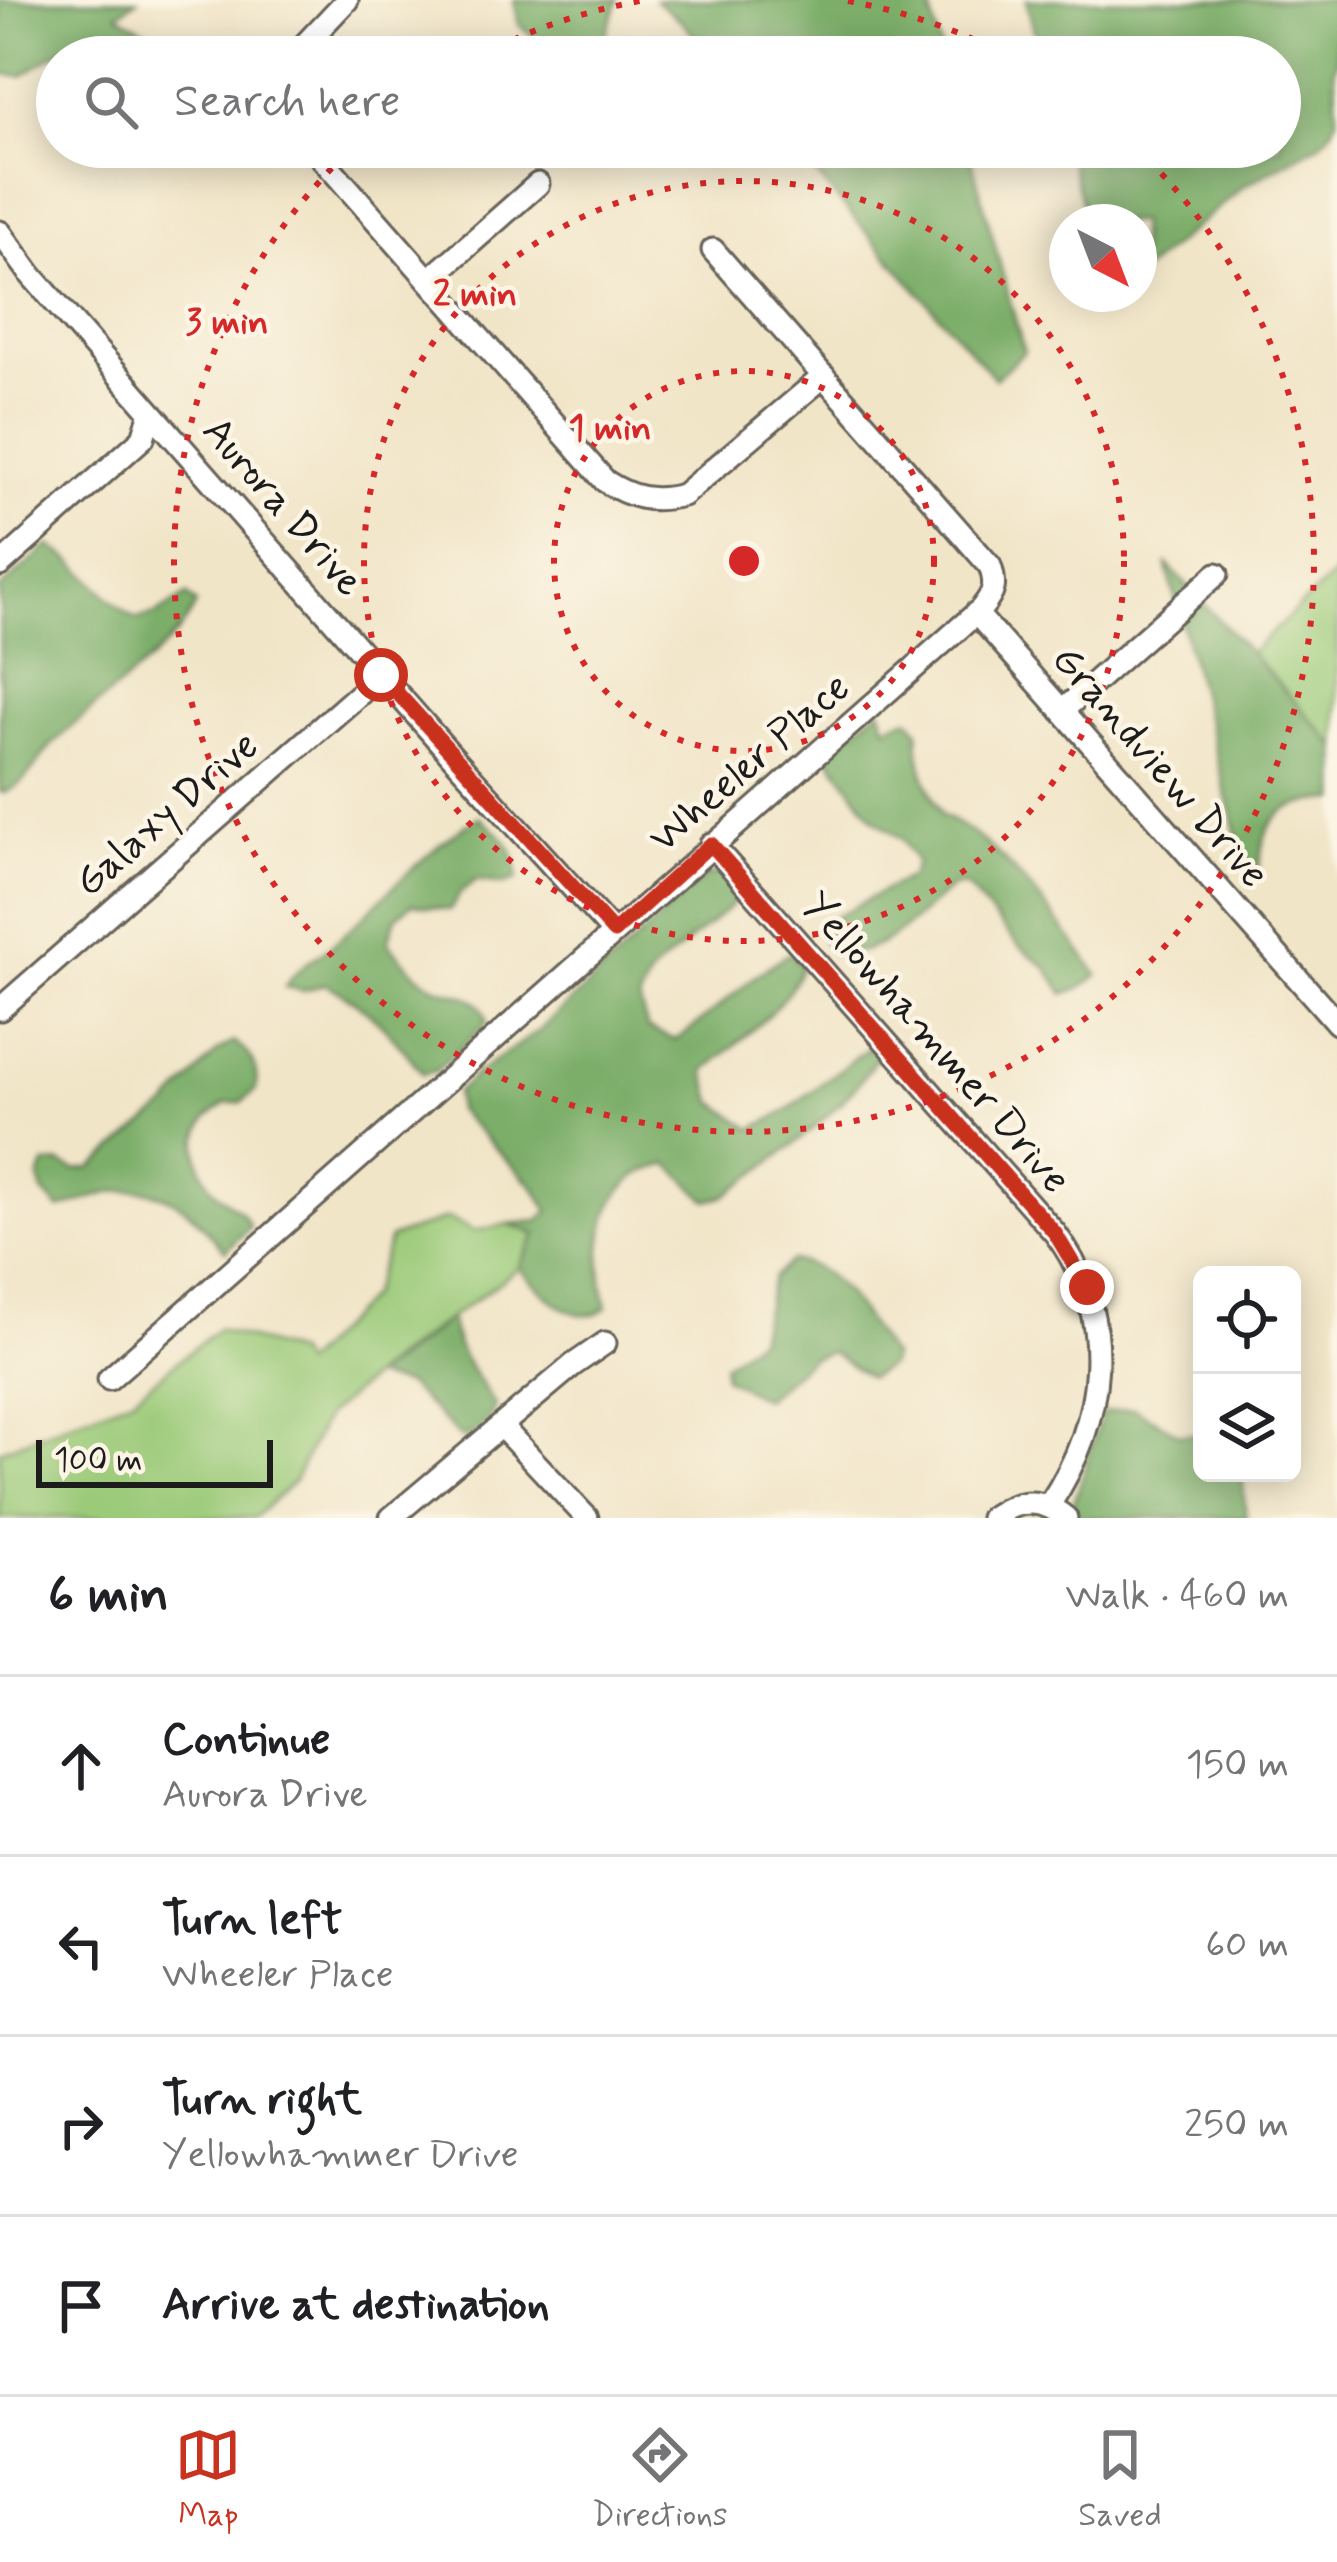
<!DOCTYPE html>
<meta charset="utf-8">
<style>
body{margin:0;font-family:Mynerve,sans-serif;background:#f6f6f6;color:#202124}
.controls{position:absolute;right:36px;bottom:36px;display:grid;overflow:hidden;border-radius:18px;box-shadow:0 6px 30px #0003}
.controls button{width:108px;height:108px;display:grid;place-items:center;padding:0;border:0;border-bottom:3px solid #e0e0e0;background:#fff;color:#202124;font:60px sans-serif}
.compass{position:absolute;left:1049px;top:204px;width:108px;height:108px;border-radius:50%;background:#fff;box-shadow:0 6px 30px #0003;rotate:138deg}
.scale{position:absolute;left:36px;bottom:30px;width:237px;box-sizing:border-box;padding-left:12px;border:6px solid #1c1c1c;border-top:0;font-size:33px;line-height:42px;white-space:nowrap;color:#1c1c1c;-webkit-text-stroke:9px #fcf5e5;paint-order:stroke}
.stop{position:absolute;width:36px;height:36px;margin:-27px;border:9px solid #c8321e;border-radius:50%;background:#fff}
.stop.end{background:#c8321e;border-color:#fff;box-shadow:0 3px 12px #0008}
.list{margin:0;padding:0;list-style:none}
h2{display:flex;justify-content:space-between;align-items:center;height:156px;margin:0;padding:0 48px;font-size:51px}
h2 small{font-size:39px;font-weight:400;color:#757577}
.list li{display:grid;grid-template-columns:78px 1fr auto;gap:36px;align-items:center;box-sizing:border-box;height:180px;padding:0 48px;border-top:3px solid #e0e0e0}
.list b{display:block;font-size:45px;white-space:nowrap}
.list p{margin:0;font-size:39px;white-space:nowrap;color:#757577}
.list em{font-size:39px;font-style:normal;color:#757577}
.icon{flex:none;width:66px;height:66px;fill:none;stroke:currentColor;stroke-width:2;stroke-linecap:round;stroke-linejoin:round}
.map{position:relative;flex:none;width:1337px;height:1518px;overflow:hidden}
.search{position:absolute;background:#fff;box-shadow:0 6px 30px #0003;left:36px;right:36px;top:36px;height:132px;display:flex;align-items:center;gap:30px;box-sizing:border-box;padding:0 42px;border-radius:66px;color:#757577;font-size:45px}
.sheet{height:876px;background:#fff}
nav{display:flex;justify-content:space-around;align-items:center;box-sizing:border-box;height:168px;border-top:3px solid #e0e0e0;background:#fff;font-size:33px;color:#757577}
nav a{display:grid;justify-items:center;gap:6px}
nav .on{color:#c8321e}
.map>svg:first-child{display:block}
</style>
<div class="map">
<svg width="1337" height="1518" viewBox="0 0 1337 1518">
<rect width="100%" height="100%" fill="#fcf5e5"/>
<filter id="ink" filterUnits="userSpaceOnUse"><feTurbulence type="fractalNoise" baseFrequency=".00833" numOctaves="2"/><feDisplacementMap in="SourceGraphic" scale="24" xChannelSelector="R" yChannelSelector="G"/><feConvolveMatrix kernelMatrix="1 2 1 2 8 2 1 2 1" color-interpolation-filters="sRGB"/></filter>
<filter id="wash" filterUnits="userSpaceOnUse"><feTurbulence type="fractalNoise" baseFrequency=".004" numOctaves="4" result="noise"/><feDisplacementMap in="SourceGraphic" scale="48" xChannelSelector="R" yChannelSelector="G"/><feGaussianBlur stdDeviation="2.7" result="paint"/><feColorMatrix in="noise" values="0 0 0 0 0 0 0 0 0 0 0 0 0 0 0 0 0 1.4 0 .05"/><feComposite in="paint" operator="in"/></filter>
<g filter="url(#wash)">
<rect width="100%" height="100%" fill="#f1e5c8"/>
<path fill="#9bca79" stroke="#5c734a" stroke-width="3" d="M1337 572V747L1250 653Z
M448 1218 475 1231 508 1224 537 1234 519 1268 396 1357 326 1416 294 1481 254 1518H0V1450L132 1398 218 1329 295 1353 302 1365 370 1296 390 1238Z"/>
<path fill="#7cae69" stroke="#4c6542" stroke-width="3" d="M0 0H137L117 14 191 57H74L65 47 22 76 0 74Z
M514 0H618L602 47 556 55 519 25Z
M655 0H928L943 57H713L681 21Z
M1026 0H1337V63L1334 67 1337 118 1331 131 1319 144 1245 185 1139 274V222H1087L1066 147H1280V57H1041Z
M792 147H968L1024 352 995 379Z
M49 545C84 565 102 598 136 619L156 614 187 595 196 604C176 652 88 705 49 748 34 766 26 785 3 793L0 792V589Z
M1166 563 1337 747V800C1299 802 1270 806 1262 848 1259 864 1260 872 1250 885Z
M880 708 886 726 909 718 919 731C916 762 928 789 943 816 1000 840 1061 924 1098 975L1079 989 1064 994 1047 968 1018 945 966 886H954C914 915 889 956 835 954L823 941 824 923 911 876 916 862 902 839 873 818 827 755Z
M479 817C504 837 518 848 517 880L502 884 476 880 461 892 450 910 412 904 396 917 388 942C399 956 417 977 432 985 454 997 483 991 487 1023L436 1071 423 1074C395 1037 367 1004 325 984L303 991 285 987C298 964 320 957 339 939 386 897 425 849 479 817Z
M727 874 741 889 730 907 652 972 639 999 647 1028 675 1040C716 1014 747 977 790 953L802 966C784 1012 739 1038 705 1071L713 1101 752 1129 785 1112 869 1047 880 1051C851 1107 776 1159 725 1196L708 1201 669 1164C660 1167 649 1169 641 1173 596 1200 596 1263 607 1307 577 1333 539 1289 519 1268L537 1234 508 1224 538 1221 549 1211 534 1187 457 1110 456 1093 476 1074 540 1030 706 875Z
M234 1042C254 1056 258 1067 256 1090L242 1102 226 1103C220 1108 209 1115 205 1122 190 1145 200 1176 217 1193 230 1206 244 1210 250 1227L225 1251C193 1213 170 1183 114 1192 96 1195 77 1204 59 1209L43 1192 39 1178 44 1165 60 1163 75 1170 92 1168 166 1107 218 1051Z
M791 1261C837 1262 866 1324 891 1356L890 1365 869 1378 831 1352 811 1358 764 1399 724 1377V1364L758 1338 773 1277Z
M450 1319C460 1364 474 1369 495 1405 491 1424 478 1432 462 1439L407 1385 373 1378Z
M1134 1408 1179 1434 1202 1435V1473H1242L1246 1518H1078L1071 1511 1102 1413Z"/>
</g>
<g filter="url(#ink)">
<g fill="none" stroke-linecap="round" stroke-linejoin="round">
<g stroke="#676258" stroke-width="27">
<path id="minor" d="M293 57 347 0
M312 147 605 481C631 498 652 503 683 495L824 376
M0 232 32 276 453 757 613 932
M429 280 538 184
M0 565 143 438 151 412
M976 613 1337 1023
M1062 711 1217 574
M711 844 1055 1233C1118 1317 1105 1421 1049 1505
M0 1009 381 675
M109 1379 981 609C994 593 997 586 990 566L713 250
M501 1426 587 1518
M391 1518 573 1365 605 1343
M991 1518C1017 1500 1040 1496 1066 1518"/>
</g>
<use href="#minor" stroke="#fff" stroke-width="21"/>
</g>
</g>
<g fill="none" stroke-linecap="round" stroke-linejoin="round" filter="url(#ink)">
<path stroke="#c8321e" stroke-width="15" d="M381 675 614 932 711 844 1055 1233 1087 1287"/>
</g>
<g fill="none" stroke="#d62828" stroke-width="6" stroke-dasharray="6 12">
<circle cx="744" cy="561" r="190"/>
<circle cx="744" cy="561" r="380"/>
<path d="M481 55A570 570 0 0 1 640 1M848 1A570 570 0 0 1 1007 55M1136 148A570 570 0 1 1 352 148"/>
</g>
<g text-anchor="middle" stroke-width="9" stroke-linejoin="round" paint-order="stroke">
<g font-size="42" fill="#1c1c1c" stroke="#fcf5e5">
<text transform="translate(285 505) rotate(49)" y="15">Aurora Drive</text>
<text transform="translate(748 761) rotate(-41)" y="15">Wheeler Place</text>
<text transform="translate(1162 765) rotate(49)" y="15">Grandview Drive</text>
<text transform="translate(165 812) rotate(-41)" y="15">Galaxy Drive</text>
<text transform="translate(938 1041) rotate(49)" y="15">Yellowhammer Drive</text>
</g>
</g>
<circle cx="744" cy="561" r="18" fill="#d62828" stroke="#fcf5e5" stroke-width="6"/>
<g font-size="36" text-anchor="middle" font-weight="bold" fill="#d62828" stroke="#fcf5e5" stroke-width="9" stroke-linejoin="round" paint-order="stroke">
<text x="475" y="305">2 min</text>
<text x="227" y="333">3 min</text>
<text x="610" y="439">1 min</text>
</g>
</svg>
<div class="controls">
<button><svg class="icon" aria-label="locate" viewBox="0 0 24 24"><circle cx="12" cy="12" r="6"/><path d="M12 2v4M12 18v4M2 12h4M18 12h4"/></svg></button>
<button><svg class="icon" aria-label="layers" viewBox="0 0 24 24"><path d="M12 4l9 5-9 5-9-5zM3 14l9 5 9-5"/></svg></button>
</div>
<svg class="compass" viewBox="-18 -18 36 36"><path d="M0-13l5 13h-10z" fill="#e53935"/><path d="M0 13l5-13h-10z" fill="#757577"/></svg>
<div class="scale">100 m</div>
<div class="stop" style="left:381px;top:675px"></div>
<div class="stop end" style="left:1087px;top:1287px"></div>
<div class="search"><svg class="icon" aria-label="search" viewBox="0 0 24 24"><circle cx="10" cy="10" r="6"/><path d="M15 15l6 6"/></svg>Search here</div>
</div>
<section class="sheet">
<h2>6 min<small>Walk · 460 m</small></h2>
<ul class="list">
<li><svg class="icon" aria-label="ahead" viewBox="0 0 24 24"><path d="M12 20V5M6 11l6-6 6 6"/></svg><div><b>Continue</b><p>Aurora Drive</p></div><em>150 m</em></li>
<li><svg class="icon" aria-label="left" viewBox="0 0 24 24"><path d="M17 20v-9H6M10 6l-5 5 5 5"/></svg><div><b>Turn left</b><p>Wheeler Place</p></div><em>60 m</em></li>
<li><svg class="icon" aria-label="right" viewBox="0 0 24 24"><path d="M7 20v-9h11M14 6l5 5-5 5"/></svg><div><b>Turn right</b><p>Yellowhammer Drive</p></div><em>250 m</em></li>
<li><svg class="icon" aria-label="arrive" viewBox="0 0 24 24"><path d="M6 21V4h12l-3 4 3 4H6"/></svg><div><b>Arrive at destination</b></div></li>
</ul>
</section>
<nav>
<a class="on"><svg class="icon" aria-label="map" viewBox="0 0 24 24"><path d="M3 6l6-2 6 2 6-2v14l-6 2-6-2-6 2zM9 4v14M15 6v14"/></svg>Map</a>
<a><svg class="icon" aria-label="directions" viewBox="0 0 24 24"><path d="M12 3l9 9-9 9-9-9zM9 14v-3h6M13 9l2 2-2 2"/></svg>Directions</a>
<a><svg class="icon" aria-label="saved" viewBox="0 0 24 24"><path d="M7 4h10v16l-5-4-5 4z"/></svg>Saved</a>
</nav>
